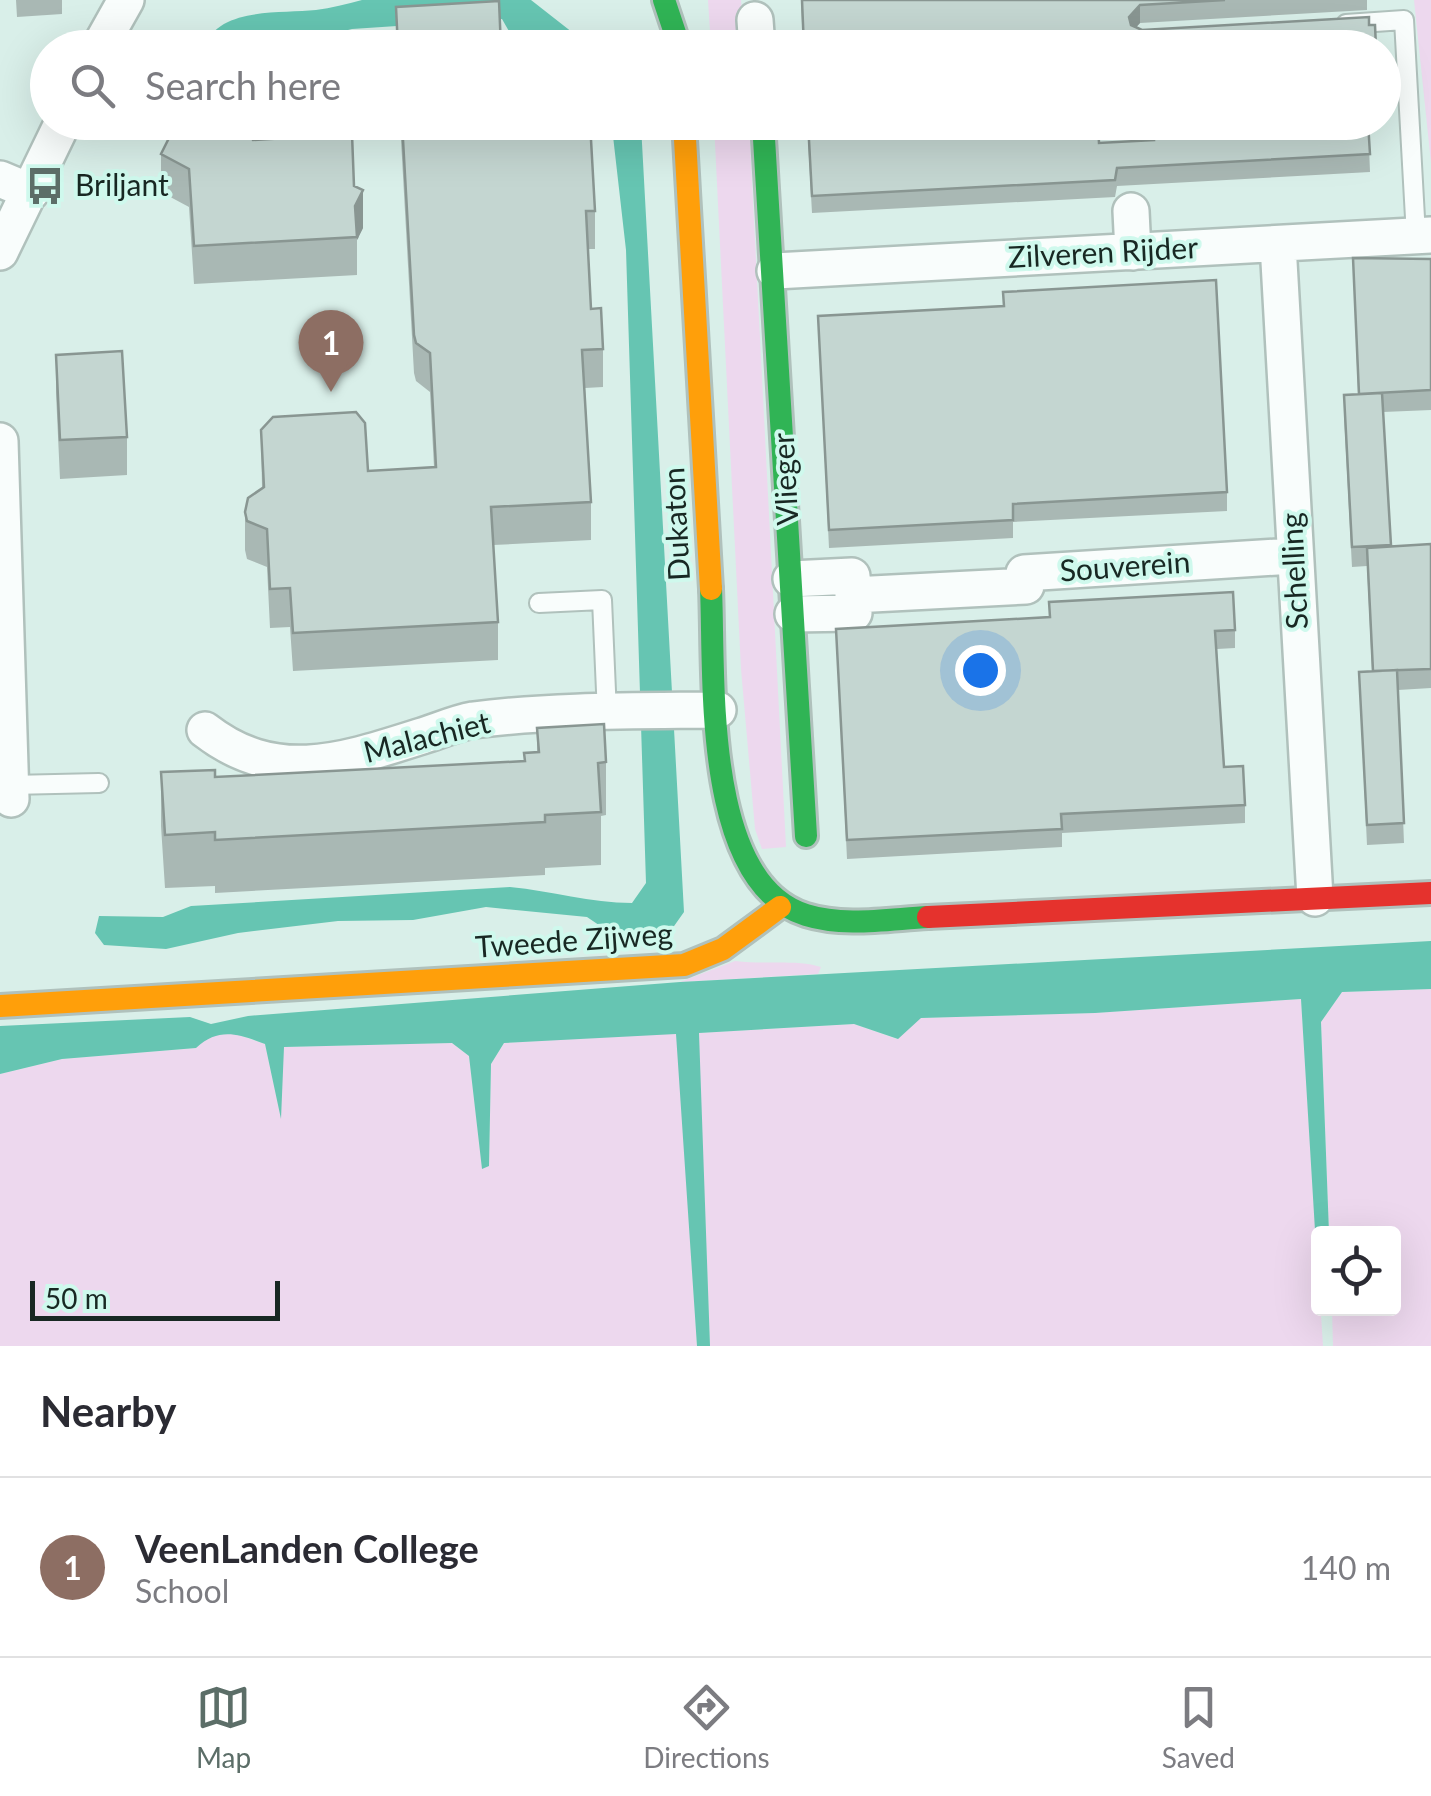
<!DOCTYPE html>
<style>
body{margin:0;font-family:Lato,sans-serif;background:#f2f2f3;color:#2b2b33}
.controls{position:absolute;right:30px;bottom:30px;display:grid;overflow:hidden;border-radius:10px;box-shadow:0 10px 40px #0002}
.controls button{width:90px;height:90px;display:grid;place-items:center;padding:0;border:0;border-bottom:2px solid #e1e1e2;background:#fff;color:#2b2b33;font:50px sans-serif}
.scale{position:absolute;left:30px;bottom:25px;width:250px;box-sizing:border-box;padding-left:10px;border:5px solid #182823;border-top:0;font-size:28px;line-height:35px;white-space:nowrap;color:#182823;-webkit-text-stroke:8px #cff9ed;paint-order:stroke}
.you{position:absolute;left:980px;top:670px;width:35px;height:35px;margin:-25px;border:8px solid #fff;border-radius:50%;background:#1a73e8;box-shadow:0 0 0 15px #1a73e833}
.badge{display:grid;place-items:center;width:65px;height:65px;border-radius:50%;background:#5c6e68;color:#fff;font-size:32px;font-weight:700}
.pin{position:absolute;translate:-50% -82px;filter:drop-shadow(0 2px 5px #0008)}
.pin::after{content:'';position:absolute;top:52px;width:35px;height:30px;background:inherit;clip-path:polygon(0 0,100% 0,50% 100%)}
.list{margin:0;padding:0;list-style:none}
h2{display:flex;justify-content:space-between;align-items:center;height:130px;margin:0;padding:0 40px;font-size:42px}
h2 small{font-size:32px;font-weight:400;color:#7c7c81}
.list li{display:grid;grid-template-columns:65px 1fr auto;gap:30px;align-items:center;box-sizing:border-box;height:180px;padding:0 40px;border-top:2px solid #e1e1e2}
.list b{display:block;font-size:38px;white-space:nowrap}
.list p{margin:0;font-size:32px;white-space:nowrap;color:#7c7c81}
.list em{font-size:32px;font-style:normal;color:#7c7c81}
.icon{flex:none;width:55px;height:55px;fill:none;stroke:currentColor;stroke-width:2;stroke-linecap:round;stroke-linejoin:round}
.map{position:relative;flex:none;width:1431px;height:1346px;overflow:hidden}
.search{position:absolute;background:#fff;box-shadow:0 10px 40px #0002;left:30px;right:30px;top:30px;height:110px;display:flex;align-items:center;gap:25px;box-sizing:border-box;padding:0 35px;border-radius:55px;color:#7c7c81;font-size:38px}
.sheet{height:310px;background:#fff}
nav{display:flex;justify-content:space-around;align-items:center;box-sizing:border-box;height:140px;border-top:2px solid #e1e1e2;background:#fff;font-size:28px;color:#7c7c81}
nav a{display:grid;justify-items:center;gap:5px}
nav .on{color:#5c6e68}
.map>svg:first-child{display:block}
</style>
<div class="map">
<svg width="1431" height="1346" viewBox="0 0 1431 1346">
<rect width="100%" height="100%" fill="#d9efe9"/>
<path fill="#edd8ee" d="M708 0H741L744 47H711Z
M1414 0H1431V163Z
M714 123H749L786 847 762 849 755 829 741 669Z
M735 961C764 965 795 959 821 967L818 974 680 982Z
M1431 989V1346H1333L1332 1309 1394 1308V1234L1329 1233 1321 1022 1342 992Z
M1301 999 1323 1346H710L698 1033 854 1024 897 1039 920 1018 1095 1013Z
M233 1033 265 1044 280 1113 283 1047 452 1043 469 1056 482 1168 489 1166 491 1064 504 1043 677 1033 697 1346H0V1074L62 1059 196 1048 209 1036Z"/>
<path fill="#66c5b2" d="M362 0H531L591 47H518L502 19 352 29 332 34 313 47 204 48C218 6 281 14 316 10 331 8 347 4 362 0Z
M606 123 641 125 684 912 667 936 647 943 624 942 587 917 486 907 413 920 338 921 238 933 166 949 104 945 95 933 99 916 163 917 191 906 510 887C552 891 590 903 632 903L646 883 626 250 613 136Z
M1431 941V989L1342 992 1321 1022 1329 1233 1318 1234V1280L1301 999 1095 1013 921 1018 898 1039 854 1024 699 1033 710 1346H697L676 1034 504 1043 491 1064 489 1166 482 1169 469 1056 452 1043 284 1047 281 1119 265 1044C238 1034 219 1027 196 1048L62 1059 0 1074V1026L190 1017 211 1024 248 1016 680 982Z"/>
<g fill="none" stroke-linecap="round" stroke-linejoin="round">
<g stroke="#b0c1bc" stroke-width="22">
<path id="lane" d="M1346 24 1404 20 1416 236
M539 603 602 600 607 714
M11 785 99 783"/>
</g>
<g stroke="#b0c1bc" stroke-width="40">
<path id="street" d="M755 20 757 48
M99 48 126 0
M0 179 31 192
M1131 211 1133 252
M1278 244 1315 898
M0 252 63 122
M775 271 1431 235
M0 441 11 799
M791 579 852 576 854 613 793 614
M853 595 1026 586 1024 573 1293 556
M205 730C276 785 343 761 422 736 438 731 456 723 473 720 553 710 638 711 718 710"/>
</g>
<g stroke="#b0c1bc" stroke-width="28">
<path id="fast" d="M664 0 680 48
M763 122 806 836
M711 589C715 676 702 883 806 915 844 927 889 919 928 917"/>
</g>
<g stroke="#b0c1bc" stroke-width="28">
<path id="slow" d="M684 122 711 589
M0 1006 684 965 723 949 780 907"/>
</g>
<g stroke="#b0c1bc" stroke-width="28">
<path id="jam" d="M928 917 1431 893"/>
</g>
<use href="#lane" stroke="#f9fdfc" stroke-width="18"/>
<use href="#street" stroke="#f9fdfc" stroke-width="35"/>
<use href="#fast" stroke="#30b455" stroke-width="22"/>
<use href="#slow" stroke="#ff9f0a" stroke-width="22"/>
<use href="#jam" stroke="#e5322d" stroke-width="22"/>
</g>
<path fill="#a9b8b4" d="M16 0H62V14L17 17Z
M801 0H1367V10L1140 23 1136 27 1142 30 1369 25 1376 48H803Z
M400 122H590L595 211V249H588L591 309 603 349V387L585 388 591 502V540L493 545 498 622V660L293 671 290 627 270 628 267 567 247 559 245 550V512L262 488 261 430 368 471 434 467 430 392 416 381 414 373Z
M807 122H1098L1099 143 1153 140 1171 128 1170 122H1368L1370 172 1117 186 1115 197 812 213Z
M247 131 253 140 354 186 363 228 357 240V275L194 284 189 207 161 192V154Z
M1353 258 1431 259V410L1383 412 1391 546 1431 544V688L1398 690 1404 843 1367 845 1359 672 1372 671 1367 566 1352 567 1344 415V395L1358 394Z
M1003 292 1227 492V511L1013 522V538L829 548 818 316 1003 306Z
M56 355 127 437V475L60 479 56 393Z
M836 629 1235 630V648L1217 649 1224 767 1245 805V823L1062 833V847L847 859Z
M537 728 606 762V815L601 816V865L545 868V875L215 893V886L165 888 161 826V772L215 777 524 761 537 752Z"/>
<path fill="#899692" d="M1140 5V23L1129 35V17Z
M236 122H252L236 153Z
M363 190V228L357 240 355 206Z"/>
<path fill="#c4d6d1" stroke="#899692" stroke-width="2.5" d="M802 0H1225L1140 5 1129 17 1131 25 1142 30 1369 17V25H1375L1376 48H804Z
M499 1 501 48H398L396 7Z
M177 122H241L253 140 352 134 354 186 363 190 355 206 357 237 194 246 189 169 161 154Z
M402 122H590L595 211H586L591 309 601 308 603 349 582 350 591 502 491 507 498 622 293 633 290 588 270 589 267 529 247 521 245 512 248 498 264 487 261 430 273 417 356 412 365 423 368 471 436 467 430 353 416 343 414 335Z
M808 122H1098L1099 143 1154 140 1153 129 1171 128V122H1368L1370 154 1117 168 1115 180 812 196Z
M1353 258 1431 259V390L1359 394Z
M1216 280 1227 492 1013 504V520L829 530 818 316 1004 306 1003 292Z
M122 351 127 437 60 440 56 355Z
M1382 393 1391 545 1352 547 1344 395Z
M1431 544V669L1373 671 1367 548Z
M1233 592 1235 630 1215 631 1224 767 1243 766 1245 805 1061 814 1062 829 847 840 836 629 1050 617 1049 602Z
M1397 670 1404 823 1367 825 1359 672Z
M604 724 606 762 598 763 601 812 545 815V822L215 840V832L165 835 161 772 215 770V777L525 761 524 753 539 752 537 728Z"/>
<defs>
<g id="bus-bare" transform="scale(3)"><path d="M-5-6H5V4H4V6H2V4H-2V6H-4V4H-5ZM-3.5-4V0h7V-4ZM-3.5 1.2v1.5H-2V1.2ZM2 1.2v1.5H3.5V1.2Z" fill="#5c6e68" stroke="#cff9ed" stroke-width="2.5" paint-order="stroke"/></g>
</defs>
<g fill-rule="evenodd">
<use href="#bus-bare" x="45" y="186"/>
</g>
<g text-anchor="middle" stroke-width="8" stroke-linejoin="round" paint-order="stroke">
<g font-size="30" fill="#182823" stroke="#cff9ed" text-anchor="start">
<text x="75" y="196">Briljant</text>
</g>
<g font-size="30" fill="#182823" stroke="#cff9ed">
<text transform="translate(1103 253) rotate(-3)" y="10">Zilveren Rijder</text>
<text transform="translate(786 479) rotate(-93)" y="10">Vlieger</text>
<text transform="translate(677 524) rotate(-93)" y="10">Dukaton</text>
<text transform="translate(1125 567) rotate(-4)" y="10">Souverein</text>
<text transform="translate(1295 571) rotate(-93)" y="10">Schelling</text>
<text transform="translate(427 738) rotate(-14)" y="10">Malachiet</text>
<text transform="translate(574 941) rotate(-4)" y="10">Tweede Zijweg</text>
</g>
</g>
</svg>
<div class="controls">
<button><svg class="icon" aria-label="locate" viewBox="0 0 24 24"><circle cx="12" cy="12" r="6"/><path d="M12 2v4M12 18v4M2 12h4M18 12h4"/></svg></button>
</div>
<div class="scale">50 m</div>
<div class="you"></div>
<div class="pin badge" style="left:331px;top:392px;background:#8d6e63">1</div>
<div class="search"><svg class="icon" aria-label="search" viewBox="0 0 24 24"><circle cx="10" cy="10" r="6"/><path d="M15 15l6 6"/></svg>Search here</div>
</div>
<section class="sheet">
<h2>Nearby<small></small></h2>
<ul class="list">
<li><span class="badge" style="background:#8d6e63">1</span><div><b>VeenLanden College</b><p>School</p></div><em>140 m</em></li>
</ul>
</section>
<nav>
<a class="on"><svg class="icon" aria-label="map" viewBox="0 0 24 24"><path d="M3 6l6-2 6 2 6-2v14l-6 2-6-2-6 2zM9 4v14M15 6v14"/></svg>Map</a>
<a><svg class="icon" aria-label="directions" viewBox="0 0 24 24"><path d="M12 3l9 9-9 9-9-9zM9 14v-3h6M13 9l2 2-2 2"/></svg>Directions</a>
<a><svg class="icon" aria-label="saved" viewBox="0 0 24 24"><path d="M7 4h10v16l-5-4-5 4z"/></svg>Saved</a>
</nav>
